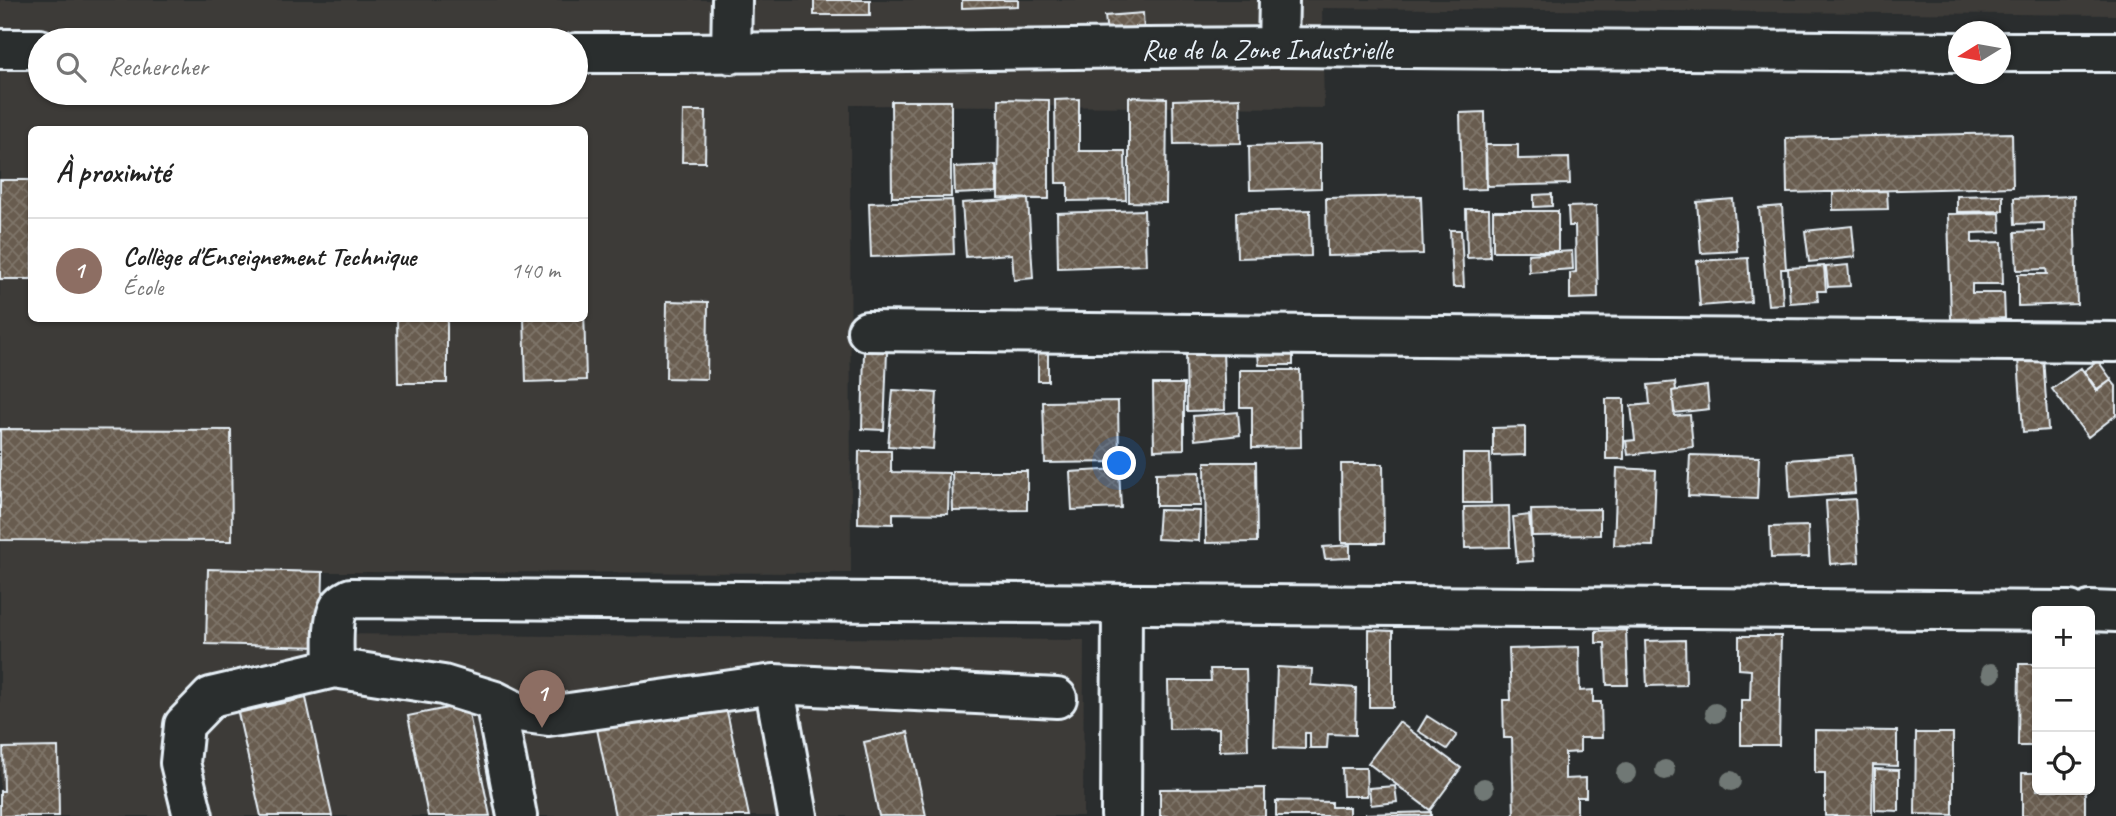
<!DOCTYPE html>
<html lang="fr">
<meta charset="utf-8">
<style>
body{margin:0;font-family:Caveat,sans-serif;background:#f6f6f6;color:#222}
.controls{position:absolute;right:21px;bottom:21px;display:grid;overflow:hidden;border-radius:10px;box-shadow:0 2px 5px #0004}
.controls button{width:63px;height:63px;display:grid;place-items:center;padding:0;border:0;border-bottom:2px solid #e0e0e0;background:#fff;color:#222;font:35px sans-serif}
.compass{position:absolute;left:1948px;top:21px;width:63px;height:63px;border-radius:50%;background:#fff;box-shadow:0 2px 5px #0004;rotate:259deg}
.you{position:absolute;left:1120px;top:464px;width:24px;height:24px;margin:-18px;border:5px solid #fff;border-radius:50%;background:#1a73e8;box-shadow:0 0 0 10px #1a73e833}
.badge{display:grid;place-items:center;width:46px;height:46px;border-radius:50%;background:#85585c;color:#fff;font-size:23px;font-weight:700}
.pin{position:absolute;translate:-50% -58px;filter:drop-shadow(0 2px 4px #0008)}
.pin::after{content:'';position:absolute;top:37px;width:24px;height:21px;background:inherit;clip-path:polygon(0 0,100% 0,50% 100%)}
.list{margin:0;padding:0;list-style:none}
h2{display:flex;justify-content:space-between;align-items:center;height:91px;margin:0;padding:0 28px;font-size:30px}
h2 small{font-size:23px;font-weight:400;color:#767676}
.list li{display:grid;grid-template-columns:46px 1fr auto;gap:21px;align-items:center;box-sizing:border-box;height:105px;padding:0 28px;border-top:2px solid #e0e0e0}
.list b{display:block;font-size:26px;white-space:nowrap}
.list p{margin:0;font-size:23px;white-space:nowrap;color:#767676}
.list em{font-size:23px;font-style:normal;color:#767676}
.icon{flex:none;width:38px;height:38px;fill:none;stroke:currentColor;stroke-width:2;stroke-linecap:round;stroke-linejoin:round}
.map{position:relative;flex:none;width:2116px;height:816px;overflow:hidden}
.search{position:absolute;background:#fff;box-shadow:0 2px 5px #0004;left:28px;top:28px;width:560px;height:77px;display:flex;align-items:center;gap:18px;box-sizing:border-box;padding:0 24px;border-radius:38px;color:#767676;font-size:26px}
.panel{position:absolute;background:#fff;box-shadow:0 2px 5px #0004;left:28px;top:126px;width:560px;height:196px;border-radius:10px}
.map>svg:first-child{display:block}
</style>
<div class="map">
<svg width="2116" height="816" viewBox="0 0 2116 816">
<defs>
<pattern id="building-cross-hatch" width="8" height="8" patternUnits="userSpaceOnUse" patternTransform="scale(1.75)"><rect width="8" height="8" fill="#685c4f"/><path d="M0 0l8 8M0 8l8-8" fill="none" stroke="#7e7469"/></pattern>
</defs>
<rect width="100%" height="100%" fill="#2a2d2e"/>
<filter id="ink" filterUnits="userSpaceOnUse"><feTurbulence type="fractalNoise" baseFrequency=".0143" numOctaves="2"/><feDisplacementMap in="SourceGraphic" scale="14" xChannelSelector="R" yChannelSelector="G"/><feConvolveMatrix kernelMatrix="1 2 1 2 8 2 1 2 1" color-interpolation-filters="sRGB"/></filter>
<g filter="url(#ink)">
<path fill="#3d3b38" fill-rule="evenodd" d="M0 0H2116V15L1322 8 1324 108 850 105 851 573 323 572 322 634 1084 640 1083 816H0ZM40 40H576V93H40ZM32 130H584V318H32Z"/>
<path fill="url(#building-cross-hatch)" stroke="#e8f1f8" stroke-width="2" d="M814 0H870V15H814Z
M962 0H1018V6L962 8Z
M1143 13 1144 31 1107 34 1105 16Z
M1129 97 1167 98 1166 203 1129 202Z
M1240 98 1241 143 1174 144 1173 100Z
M999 99 1049 100V199L998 198Z
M1079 99V151H1125L1126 200 1068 201V183H1056L1055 100Z
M891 101H951V197H892Z
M683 111H706L705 162H682Z
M1485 112 1486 189 1462 190 1460 113Z
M2012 133 2013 187 1787 193 1786 138Z
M1321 144V188L1250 190 1249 146Z
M1486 145H1518V159L1569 158 1570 184 1487 186Z
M996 165 997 192 955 194 954 167Z
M0 180H32V279H0Z
M1887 191 1888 209 1833 210V192Z
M1552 194V206L1534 207V195Z
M2003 195V211L1957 212V196Z
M1421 196 1423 254 1327 256 1326 198Z
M2074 196 2077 304 2018 306V274H2047L2046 269 2017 270 2015 232 2044 231V223L2015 224 2014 198Z
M1028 199 1033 278 1014 280 1012 254 966 257 962 203Z
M1733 199 1737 251 1701 253 1697 202Z
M952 200 954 254 871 257 869 203Z
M1596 206 1598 298 1570 299V273L1576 272 1575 226H1569L1568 207Z
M1782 206 1786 269H1781L1783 304 1768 305 1759 208Z
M1466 209H1489L1490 257 1467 258Z
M1144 210 1146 265 1058 268 1057 213Z
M1310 210 1311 256 1237 258 1236 212Z
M1493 211H1558V251H1493Z
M2000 213 2001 232 1972 233V243L2002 242 2003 284H1972V293H2004L2005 318 1951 319 1948 214Z
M1852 226 1855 257 1809 262 1805 231Z
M1450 230H1461L1464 287H1453Z
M1572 251 1573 269 1529 272 1528 254Z
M1748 258 1751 302 1700 306 1697 261Z
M1848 265 1850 286 1828 287 1826 267Z
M1824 266 1826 291H1817L1818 301 1790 303 1788 268Z
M667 301 708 302 707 379 666 378Z
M584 310 586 380 526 382 524 318H584Z
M397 318H447V383H398Z
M1048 348V381H1038V349Z
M1223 350 1225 410 1187 411 1186 351Z
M864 351 887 352 884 430 862 429Z
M1258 353H1293V365H1259Z
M2043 356 2048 430 2023 432 2018 358Z
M2098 361 2111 379 2097 389 2084 371Z
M2081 368 2097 391 2111 380 2116 386V415L2088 437 2052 389Z
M1240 370H1300L1301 447 1252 448V407H1240Z
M1675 382 1676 390 1672 391 1675 416 1690 415 1693 447 1628 455 1626 441 1635 440 1631 406 1650 404 1648 385Z
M1153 384H1184V449L1154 450Z
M1707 386 1709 409 1674 413 1672 391Z
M893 390 937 393 933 449 888 446Z
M1606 399H1624V459H1606Z
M1118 401 1119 462 1045 463 1043 402Z
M1238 412 1240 435 1195 440 1193 416Z
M1525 427V455L1493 456V428Z
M0 429 231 430 232 541 0 540Z
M859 451H891V472L949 473 948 514 893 513V524L858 523Z
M1463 454H1490L1491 503H1463Z
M1690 455 1759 457 1757 499 1688 496Z
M1852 455 1855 493 1790 498 1788 460Z
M1205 462H1256L1257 542 1206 543Z
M1341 464H1383L1384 543H1342Z
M1617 468 1656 470 1653 546 1614 545Z
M1119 469 1121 508 1072 510 1070 472Z
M952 471H1027V510L953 511Z
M1200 472 1201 506H1156V473Z
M1855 499 1859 562 1830 564 1826 501Z
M1509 506 1510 547 1465 548 1464 507Z
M1600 509V535L1532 536 1531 510Z
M1159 510 1200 511 1199 541 1157 539Z
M1529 515 1533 561 1517 562 1513 517Z
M1808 526 1809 557 1771 558 1770 527Z
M1350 545V558L1325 559 1323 547Z
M208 569 323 572 321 647 206 644Z
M1369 630 1393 631V707H1369Z
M1626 630 1628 685H1607L1605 643H1596V631Z
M1739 636H1781L1779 745H1741V700H1750L1751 670 1739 669Z
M1685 640 1686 685 1647 686 1645 641Z
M1579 647 1580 691 1593 690V702H1601L1602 738H1580V752L1565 753V779L1586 778V797H1577V815L1514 816 1512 738H1504L1503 700H1511L1509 649Z
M2019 664H2037V746H2018Z
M1277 667 1312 669 1311 685 1356 688 1355 735 1328 734 1327 748H1310V733H1305V749L1274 748Z
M1210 669H1246L1248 750 1219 751V728L1169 729 1168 681H1211Z
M306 698 332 816H261L238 713Z
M725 702 749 816H615L597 729Z
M467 704 490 816H428L408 716Z
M1427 716 1457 735 1447 749 1418 731Z
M1399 722 1461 768 1430 810 1368 763Z
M1815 730 1897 731V766L1873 765 1872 816H1825V773H1815Z
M908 732 926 816H879L864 742Z
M1916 733H1953V815L1915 814Z
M58 747 59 816H0V791H4L3 748Z
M1342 768H1366L1367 796H1343Z
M1875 769 1899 770V811L1875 810Z
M2022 773H2037V790H2085V816H2022Z
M1395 786 1397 802 1371 805 1369 788Z
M1265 788V816H1160V789Z
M1276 801 1331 802V807H1349V816H1276Z
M1431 812V816H1366V814Z"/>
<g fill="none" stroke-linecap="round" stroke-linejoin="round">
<g stroke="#e8f1f8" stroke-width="44">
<path id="minor" d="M1278 47 1279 0
M0 49H40
M2000 52H2116
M576 53C810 54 1044 48 1278 47 1505 47 1732 52 1958 52
M731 54 732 0
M867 331 2116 342
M2090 611 2116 612
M334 668C334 652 331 617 341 605 342 603 349 599 351 598L2070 611
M774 684 798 816
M495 701 517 816
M193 816 180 763 184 725 211 697 334 668 443 685 495 701 517 712 548 716 774 684 1057 698
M1121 816 1122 605"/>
</g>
<use href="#minor" stroke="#2a2d2e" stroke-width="38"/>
</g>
<g fill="#707874">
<circle cx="1991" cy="673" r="10"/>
<circle cx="1715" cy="713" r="10"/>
<circle cx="1665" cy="770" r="10"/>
<circle cx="1626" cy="773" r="10"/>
<circle cx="1731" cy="781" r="10"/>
<circle cx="1484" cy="788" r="10"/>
</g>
</g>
<g text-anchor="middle" stroke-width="5" stroke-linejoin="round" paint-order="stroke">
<g font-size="28" fill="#e8f1f8" stroke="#2a2d2e">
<text x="1267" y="59">Rue de la Zone Industrielle</text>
</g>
</g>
</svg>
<div class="controls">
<button>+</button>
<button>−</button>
<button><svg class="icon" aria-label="locate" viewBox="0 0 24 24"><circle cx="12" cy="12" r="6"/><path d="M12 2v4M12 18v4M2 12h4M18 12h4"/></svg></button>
</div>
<svg class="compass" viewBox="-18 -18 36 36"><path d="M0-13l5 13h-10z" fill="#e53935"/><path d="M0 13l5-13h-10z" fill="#767676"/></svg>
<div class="you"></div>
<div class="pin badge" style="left:542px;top:728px;background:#8d6e63">1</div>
<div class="search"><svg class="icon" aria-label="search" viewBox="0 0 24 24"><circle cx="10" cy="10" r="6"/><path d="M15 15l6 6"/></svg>Rechercher</div>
<section class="panel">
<h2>À proximité<small></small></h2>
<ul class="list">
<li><span class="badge" style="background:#8d6e63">1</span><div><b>Collège d'Enseignement Technique</b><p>École</p></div><em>140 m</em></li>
</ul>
</section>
</div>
